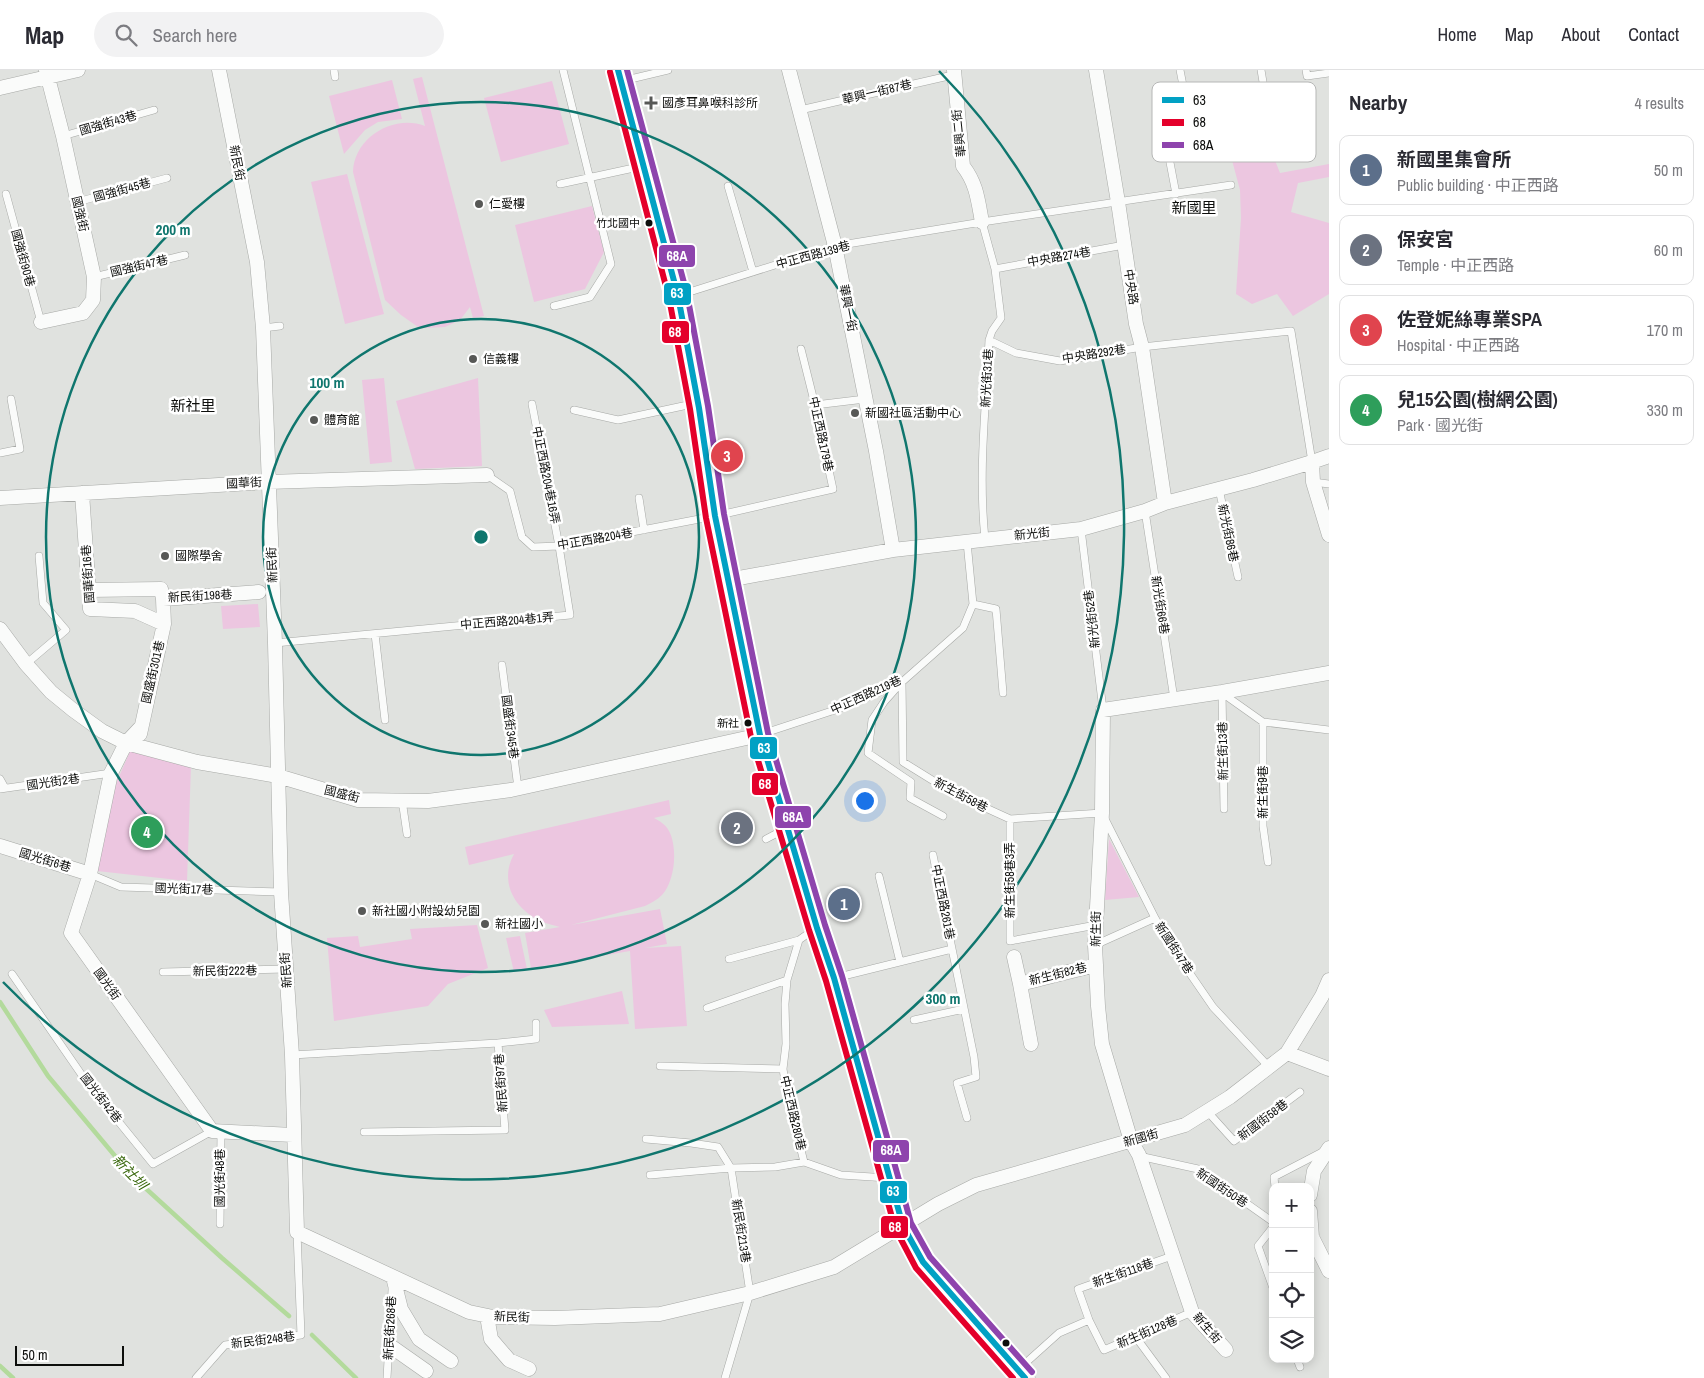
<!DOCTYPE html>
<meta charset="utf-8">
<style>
body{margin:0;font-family:"Archivo Narrow","Noto Sans TC",sans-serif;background:#f2f2f3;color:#2b2b33}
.controls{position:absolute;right:15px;bottom:15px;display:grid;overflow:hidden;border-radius:10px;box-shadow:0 2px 12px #0003}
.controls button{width:45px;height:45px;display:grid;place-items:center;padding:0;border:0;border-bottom:1px solid #e1e1e2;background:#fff;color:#2b2b33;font:25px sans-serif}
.scale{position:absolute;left:15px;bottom:12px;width:109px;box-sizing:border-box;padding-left:5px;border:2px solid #0d0e0c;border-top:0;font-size:14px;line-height:18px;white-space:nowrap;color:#0d0e0c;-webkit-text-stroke:4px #fff;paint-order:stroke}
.you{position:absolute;left:864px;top:730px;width:18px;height:18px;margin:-12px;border:4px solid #fff;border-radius:50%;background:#1a73e8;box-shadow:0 0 0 8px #1a73e833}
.badge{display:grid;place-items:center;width:32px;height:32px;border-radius:50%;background:#db2777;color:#fff;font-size:16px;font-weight:700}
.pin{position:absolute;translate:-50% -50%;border:2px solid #fff;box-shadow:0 1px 5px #0006}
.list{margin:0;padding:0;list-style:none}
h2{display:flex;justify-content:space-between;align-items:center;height:65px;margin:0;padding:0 20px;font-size:21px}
h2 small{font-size:16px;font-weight:400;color:#7c7c81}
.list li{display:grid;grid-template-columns:32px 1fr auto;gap:15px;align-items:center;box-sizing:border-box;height:70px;margin:0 10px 10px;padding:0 10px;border:1px solid #e1e1e2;border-radius:10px}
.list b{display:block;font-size:19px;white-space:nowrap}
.list p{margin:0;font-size:16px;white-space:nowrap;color:#7c7c81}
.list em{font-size:16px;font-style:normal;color:#7c7c81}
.icon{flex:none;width:28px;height:28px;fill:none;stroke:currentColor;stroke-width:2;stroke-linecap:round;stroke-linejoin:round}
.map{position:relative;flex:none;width:1329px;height:1308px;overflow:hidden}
header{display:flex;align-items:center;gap:30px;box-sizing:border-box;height:70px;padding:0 25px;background:#fff;border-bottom:1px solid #e1e1e2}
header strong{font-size:24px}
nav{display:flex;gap:28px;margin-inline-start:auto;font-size:18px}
.search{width:350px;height:45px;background:#f2f2f3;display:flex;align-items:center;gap:12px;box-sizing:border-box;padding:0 18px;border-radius:28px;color:#7c7c81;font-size:19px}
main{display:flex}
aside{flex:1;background:#fff}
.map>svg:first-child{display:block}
</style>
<header>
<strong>Map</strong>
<div class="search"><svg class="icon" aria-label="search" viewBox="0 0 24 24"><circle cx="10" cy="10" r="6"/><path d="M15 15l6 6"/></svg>Search here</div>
<nav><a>Home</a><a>Map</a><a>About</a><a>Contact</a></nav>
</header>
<main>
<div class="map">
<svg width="1329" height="1308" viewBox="0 0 1329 1308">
<rect width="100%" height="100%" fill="#e0e2df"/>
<path fill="#ecc6e0" d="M422 7 484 246 473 248 470 237 460 250 445 257 425 258 418 257 401 245 385 230 353 102C354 68 393 44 425 56L413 9Z
M392 10 402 49 378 52 365 60 344 84 329 26Z
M552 11 569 74 501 92 484 28Z
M1268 73 1280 103 1329 94V107L1298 113 1291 142 1329 153V224L1293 246 1277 224 1252 234 1236 224 1241 148 1240 120 1229 79Z
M347 104 384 244 345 254 311 112Z
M592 136 604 182 585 219 534 232 515 155Z
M384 308 392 392 370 394 362 310Z
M478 308 482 396 415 399 396 331Z
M258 534 260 557 223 559 221 536Z
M131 679 191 695 187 811 97 801 112 723Z
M669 730 671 744 654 748C660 751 666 755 669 761 678 778 675 811 662 825 657 830 651 833 645 836L571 855 660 839 667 874 645 878 681 876 687 956 635 959 630 881 531 898 525 863 560 857C554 855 547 854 541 851 514 839 499 811 514 784L469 795 465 777Z
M1109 769 1139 827 1105 830Z
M477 855 488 898 448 914 428 936 334 951 327 868 358 866 360 877 412 869 410 859Z
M520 866 527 899 514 902 506 868Z
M622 921 629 954 552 957 544 940Z"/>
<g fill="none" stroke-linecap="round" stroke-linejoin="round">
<path stroke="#b3da9c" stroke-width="4.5" d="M0 932 48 1006 131 1105 222 1188 289 1246
M312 1265 356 1308
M0 1296 13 1308"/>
<g stroke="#a7a9a6" stroke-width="8">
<path id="lane" d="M334 0 335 7
M1180 0 1186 31
M1261 0 1270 54
M1306 0 1307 6 1329 3
M622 11 668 0
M800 40 953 5
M1164 61 1176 124
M63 66 154 40
M560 114 643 96
M728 116 753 202
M6 124 41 252
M77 132 167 108
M982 152 995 199 1001 248 992 261 989 270C986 336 978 402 985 469
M995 199 1124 175
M94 207 185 185
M680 225 835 176 982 152 1231 115
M554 236 590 227 611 194 563 0
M263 258 280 256
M989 270 1016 283 1060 291 1142 277 1291 261 1312 392
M815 335 865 329
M574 340 618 350 697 333
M0 383 20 379 11 329
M487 405 510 421 522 467 533 477 559 476 715 446 833 419 815 335 801 279
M1313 412 1329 414
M1219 419 1238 507
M639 428 644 460
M1145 441 1174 629
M1081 459 1103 640
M973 534 996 539 1003 623
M375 564 385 650
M275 573 570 545 559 476 532 334
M26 594 66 560 43 533 39 486
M502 595 518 718
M902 612 903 692 953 723 1010 749 1102 743 1155 848 1171 876 1213 937 1269 997
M900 614 884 632 872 650 868 683 911 712 910 728 943 746
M1222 622 1224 739
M1222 623 1263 652 1329 660
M1263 652V756L1268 792
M762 664 847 636 902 612 963 558 973 534 967 472
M0 709 5 718
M0 719 111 703
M402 730 407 764
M1010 749V871L1096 855
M766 769 787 758
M933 785 974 987 976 1007 957 1013 967 1048
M90 804 121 817 281 822
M879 806 900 892
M1095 875 1155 848
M729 889 799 870
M163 902 286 899
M12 904 88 1014 153 1094 212 1061
M835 908 952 879
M707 938 787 910
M914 950 964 939
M498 973 536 969V953
M292 985 498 973 505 1060 364 1062
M660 996 783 999
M1207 1041 1234 1071 1300 1022
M646 1069 691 1073 718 1077 731 1098 750 1223 725 1308
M1139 1086 1198 1099 1273 1152
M804 1092 787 1024 783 999 786 974 785 934 787 910 799 870 816 858
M650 1105 731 1098 775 1097 804 1092 841 1105 888 1108
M1275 1117 1274 1107 1324 1081
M220 1154 221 1062
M1273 1157 1258 1176 1273 1218
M1172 1186 1078 1219 1089 1250 1104 1280 1192 1242
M1135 1266 1166 1308
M1297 1289 1300 1297
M1020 1298 1059 1263 1089 1250
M196 1308 225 1275 301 1265 297 1162
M387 1308 392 1220"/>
</g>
<g stroke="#a7a9a6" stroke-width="15">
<path id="street" d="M219 0 257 192 263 258 275 573 281 822 292 985 297 1162 469 1242 493 1247 555 1248 660 1244 750 1223 834 1197 938 1134 976 1115 1185 1055 1230 1027 1287 983 1322 926 1329 910
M789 0 835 176 876 381 893 480
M954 0 963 96C977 114 978 131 982 152
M1096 0 1118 132 1136 254 1142 277 1165 433
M0 18 78 0
M41 252 83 243 93 230 94 207 63 66 46 0
M1312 392 1313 412 1329 465
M82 423 90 539 135 541 164 554
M0 428 268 412 487 405
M728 510 893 480 1081 459 1145 441 1165 433 1253 410 1312 392 1329 386
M89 520 161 519 163 529 259 522
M0 559 26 594 51 622 73 640 102 661 126 673 197 692 278 706 358 730 428 731 511 720 760 665
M141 657 126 673 111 703 90 804 71 863 212 1061 293 1065
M140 664 164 554 163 529
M0 776 90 804
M1014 887 1020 914 1031 974
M1020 914 1096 895
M1287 983 1329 999
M1310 1125 1314 1101 1329 1078
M1310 1141 1312 1167 1329 1201
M393 1207 401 1239 419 1269 451 1291
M487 1246 491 1269 509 1290 529 1299
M389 1275 426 1301
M1226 1280 1192 1242 1139 1085 1131 1071 1102 974 1098 936 1095 875 1102 743 1103 640 1222 622 1329 603"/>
</g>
<g stroke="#a7a9a6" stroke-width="21">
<path id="secondary" d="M618 0 678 226 699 338 715 446 760 665 817 858 834 908 903 1156 923 1192 1025 1308"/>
</g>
<use href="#lane" stroke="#fafbfa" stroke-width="7"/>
<use href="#street" stroke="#fafbfa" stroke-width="14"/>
<use href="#secondary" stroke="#f6f4f5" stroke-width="20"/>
<g stroke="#fff" stroke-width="10">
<path id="bus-1" d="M618 0 678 226 699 338 715 446 760 665 817 858 834 908 903 1156 923 1192 1025 1308"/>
</g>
<g stroke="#fff" stroke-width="10">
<path id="bus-2" d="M610 2 669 228 690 339 706 448 751 667 809 860 826 911 895 1158 916 1198 1013 1308"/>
</g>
<g stroke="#fff" stroke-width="10">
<path id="bus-3" d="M627 0 687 224 708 336 724 444 768 663 825 855 842 906 911 1153 930 1187 1032 1302"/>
</g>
<use href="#bus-1" stroke="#01a1c4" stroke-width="6"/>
<use href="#bus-2" stroke="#e4002b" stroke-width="6"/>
<use href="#bus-3" stroke="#8e44ad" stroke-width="6"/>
</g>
<g fill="none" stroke="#0f766e" stroke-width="2.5">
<circle cx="481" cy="467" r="218"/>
<circle cx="481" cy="467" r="435"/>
<path d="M939 1A653 653 0 1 1 3 912"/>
</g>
<g fill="#575856" stroke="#fff" stroke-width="2">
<path d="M648.5 25.5h5v5h5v5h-5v5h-5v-5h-5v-5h5z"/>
<circle cx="479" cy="134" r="5"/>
<circle cx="473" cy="289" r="5"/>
<circle cx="855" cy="343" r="5"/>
<circle cx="314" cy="350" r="5"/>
<circle cx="165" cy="486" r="5"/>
<circle cx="362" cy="841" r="5"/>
<circle cx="485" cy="854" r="5"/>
</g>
<g fill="#0d0e0c" stroke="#fff" stroke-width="2">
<circle cx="649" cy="153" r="4.5"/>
<circle cx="748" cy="653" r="4.5"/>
<circle cx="1006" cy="1273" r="4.5"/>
</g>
<g text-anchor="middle" stroke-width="5" stroke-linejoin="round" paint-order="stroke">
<g font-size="11" fill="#0d0e0c" stroke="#fff" text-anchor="end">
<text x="640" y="157">竹北國中</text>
<text x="739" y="657">新社</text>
</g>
<g font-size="12" fill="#0d0e0c" stroke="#fff">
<text transform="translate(877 22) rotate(-13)" y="4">華興一街87巷</text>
<text transform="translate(108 53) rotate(-16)" y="4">國強街43巷</text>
<text transform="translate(959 63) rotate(-96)" y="4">華興二街</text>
<text transform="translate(237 93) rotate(79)" y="4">新民街</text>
<text transform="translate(122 120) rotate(-15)" y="4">國強街45巷</text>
<text transform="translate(80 144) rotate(77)" y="4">國強街</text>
<text transform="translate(813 185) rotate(-15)" y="4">中正西路139巷</text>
<text transform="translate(1059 187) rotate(-10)" y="4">中央路274巷</text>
<text transform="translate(23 188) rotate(75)" y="4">國強街90巷</text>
<text transform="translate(139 196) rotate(-13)" y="4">國強街47巷</text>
<text transform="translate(1131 217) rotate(81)" y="4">中央路</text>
<text transform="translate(848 238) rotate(79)" y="4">華興一街</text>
<text transform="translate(1094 284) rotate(-9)" y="4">中央路292巷</text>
<text transform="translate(987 308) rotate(-87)" y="4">新光街31巷</text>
<text transform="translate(821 364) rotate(78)" y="4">中正西路179巷</text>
<text transform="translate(546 405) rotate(79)" y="4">中正西路204巷16弄</text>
<text transform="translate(244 413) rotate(-3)" y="4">國華街</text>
<text transform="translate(1228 463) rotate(78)" y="4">新光街86巷</text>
<text transform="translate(1032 464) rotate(-6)" y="4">新光街</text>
<text transform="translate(595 469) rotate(-10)" y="4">中正西路204巷</text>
<text transform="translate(272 495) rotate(-92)" y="4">新民街</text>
<text transform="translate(88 504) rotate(-94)" y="4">國華街16巷</text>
<text transform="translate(200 526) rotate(-3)" y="4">新民街198巷</text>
<text transform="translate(1160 535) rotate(81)" y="4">新光街66巷</text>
<text transform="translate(1092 549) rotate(-97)" y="4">新光街52巷</text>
<text transform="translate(507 551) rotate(-5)" y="4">中正西路204巷1弄</text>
<text transform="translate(153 602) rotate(-77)" y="4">國盛街301巷</text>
<text transform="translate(866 625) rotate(-24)" y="4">中正西路219巷</text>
<text transform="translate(510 657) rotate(83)" y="4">國盛街345巷</text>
<text transform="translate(1223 681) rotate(-91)" y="4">新生街13巷</text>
<text transform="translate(53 712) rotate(-8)" y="4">國光街2巷</text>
<text transform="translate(1263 722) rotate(-90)" y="4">新生街9巷</text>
<text transform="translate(342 724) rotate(14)" y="4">國盛街</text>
<text transform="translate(961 725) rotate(28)" y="4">新生街58巷</text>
<text transform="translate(45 790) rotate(17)" y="4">國光街6巷</text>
<text transform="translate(1010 810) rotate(-90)" y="4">新生街58巷3弄</text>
<text transform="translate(184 819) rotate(2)" y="4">國光街17巷</text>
<text transform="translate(943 832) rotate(79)" y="4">中正西路261巷</text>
<text transform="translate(1096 859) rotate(-89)" y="4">新生街</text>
<text transform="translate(1174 878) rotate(57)" y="4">新國街47巷</text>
<text transform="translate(286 900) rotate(-94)" y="4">新民街</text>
<text transform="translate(225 901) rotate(-1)" y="4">新民街222巷</text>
<text transform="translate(1058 904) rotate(-14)" y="4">新生街82巷</text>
<text transform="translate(107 914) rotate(54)" y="4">國光街</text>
<text transform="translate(501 1013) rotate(-94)" y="4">新民街97巷</text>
<text transform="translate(101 1028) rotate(52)" y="4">國光街42巷</text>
<text transform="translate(793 1043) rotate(77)" y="4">中正西路280巷</text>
<text transform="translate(1263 1050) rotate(-37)" y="4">新國街58巷</text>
<text transform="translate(1141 1068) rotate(-16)" y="4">新國街</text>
<text transform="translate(220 1108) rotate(-90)" y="4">國光街48巷</text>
<text transform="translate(1222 1118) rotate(34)" y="4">新國街50巷</text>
<text transform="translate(741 1161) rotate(81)" y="4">新民街213巷</text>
<text transform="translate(1123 1203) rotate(-19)" y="4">新生街118巷</text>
<text transform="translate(512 1247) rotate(2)" y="4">新民街</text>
<text transform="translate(390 1258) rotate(-87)" y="4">新民街268巷</text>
<text transform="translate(1207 1258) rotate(49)" y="4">新生街</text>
<text transform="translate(1147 1262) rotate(-23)" y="4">新生街128巷</text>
<text transform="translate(263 1270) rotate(-7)" y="4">新民街248巷</text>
</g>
<g font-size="12" fill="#0d0e0c" stroke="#fff" text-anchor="start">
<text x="662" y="37">國彥耳鼻喉科診所</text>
<text x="489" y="138">仁愛樓</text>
<text x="483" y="293">信義樓</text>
<text x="865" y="347">新國社區活動中心</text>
<text x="324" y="354">體育館</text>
<text x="175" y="490">國際學舍</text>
<text x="372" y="845">新社國小附設幼兒園</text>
<text x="495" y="858">新社國小</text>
</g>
<g font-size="14" font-style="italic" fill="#366609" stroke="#fff">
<text transform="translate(130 1102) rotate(46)" y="5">新社圳</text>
</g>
<g font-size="15" fill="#0d0e0c" stroke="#fff">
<text x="1194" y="143">新國里</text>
<text x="193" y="341">新社里</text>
</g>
</g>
<rect x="1152" y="12" width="164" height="80" rx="8" fill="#fff" stroke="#b6b7b6" stroke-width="1"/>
<rect x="1162" y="27" width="22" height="6" fill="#01a1c4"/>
<rect x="1162" y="49" width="22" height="7" fill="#e4002b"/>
<rect x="1162" y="72" width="22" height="6" fill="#8e44ad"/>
<g font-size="14" fill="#0d0e0c">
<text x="1193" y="35">63</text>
<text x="1193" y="57">68</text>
<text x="1193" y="80">68A</text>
</g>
<circle cx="481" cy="467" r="8" fill="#0f766e" stroke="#fff" stroke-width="2.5"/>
<g font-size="15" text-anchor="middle" font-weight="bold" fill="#0f766e" stroke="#fff" stroke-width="5" stroke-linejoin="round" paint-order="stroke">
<text x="173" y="165">200 m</text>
<text x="327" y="318">100 m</text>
<text x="943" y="934">300 m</text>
</g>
<g stroke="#fff" stroke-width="2">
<rect x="658" y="174" width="38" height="24" rx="5" fill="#8e44ad"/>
<rect x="663" y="212" width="29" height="24" rx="5" fill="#01a1c4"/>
<rect x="661" y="250" width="29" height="24" rx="5" fill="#e4002b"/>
<rect x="749" y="666" width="29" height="24" rx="5" fill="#01a1c4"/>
<rect x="751" y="702" width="28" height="24" rx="5" fill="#e4002b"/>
<rect x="774" y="735" width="38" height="24" rx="5" fill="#8e44ad"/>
<rect x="872" y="1069" width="38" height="24" rx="5" fill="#8e44ad"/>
<rect x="879" y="1110" width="29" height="24" rx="5" fill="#01a1c4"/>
<rect x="880" y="1145" width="29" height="24" rx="5" fill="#e4002b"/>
</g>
<g font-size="14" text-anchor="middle" font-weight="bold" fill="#fff">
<text x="677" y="191">68A</text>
<text x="677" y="228">63</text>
<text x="675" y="267">68</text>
<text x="764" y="683">63</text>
<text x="765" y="719">68</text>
<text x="793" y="752">68A</text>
<text x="891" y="1085">68A</text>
<text x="893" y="1126">63</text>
<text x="895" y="1162">68</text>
</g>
</svg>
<div class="controls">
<button>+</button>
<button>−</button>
<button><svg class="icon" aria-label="locate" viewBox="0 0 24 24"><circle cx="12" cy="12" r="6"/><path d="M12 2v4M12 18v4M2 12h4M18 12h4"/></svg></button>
<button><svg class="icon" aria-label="layers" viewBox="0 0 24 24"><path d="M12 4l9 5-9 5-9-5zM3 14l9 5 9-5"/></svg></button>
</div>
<div class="scale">50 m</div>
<div class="you"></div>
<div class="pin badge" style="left:844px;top:834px;background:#5c6f8a">1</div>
<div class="pin badge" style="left:737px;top:758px;background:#6b7280">2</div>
<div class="pin badge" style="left:727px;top:386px;background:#e0444e">3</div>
<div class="pin badge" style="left:147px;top:762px;background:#2e9e5b">4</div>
</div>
<aside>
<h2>Nearby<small>4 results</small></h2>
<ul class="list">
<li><span class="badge" style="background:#5c6f8a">1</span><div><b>新國里集會所</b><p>Public building · 中正西路</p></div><em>50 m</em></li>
<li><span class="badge" style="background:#6b7280">2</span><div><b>保安宮</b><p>Temple · 中正西路</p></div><em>60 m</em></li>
<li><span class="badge" style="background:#e0444e">3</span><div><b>佐登妮絲專業SPA</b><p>Hospital · 中正西路</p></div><em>170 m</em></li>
<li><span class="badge" style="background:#2e9e5b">4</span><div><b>兒15公園(樹網公園)</b><p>Park · 國光街</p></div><em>330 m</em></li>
</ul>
</aside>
</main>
